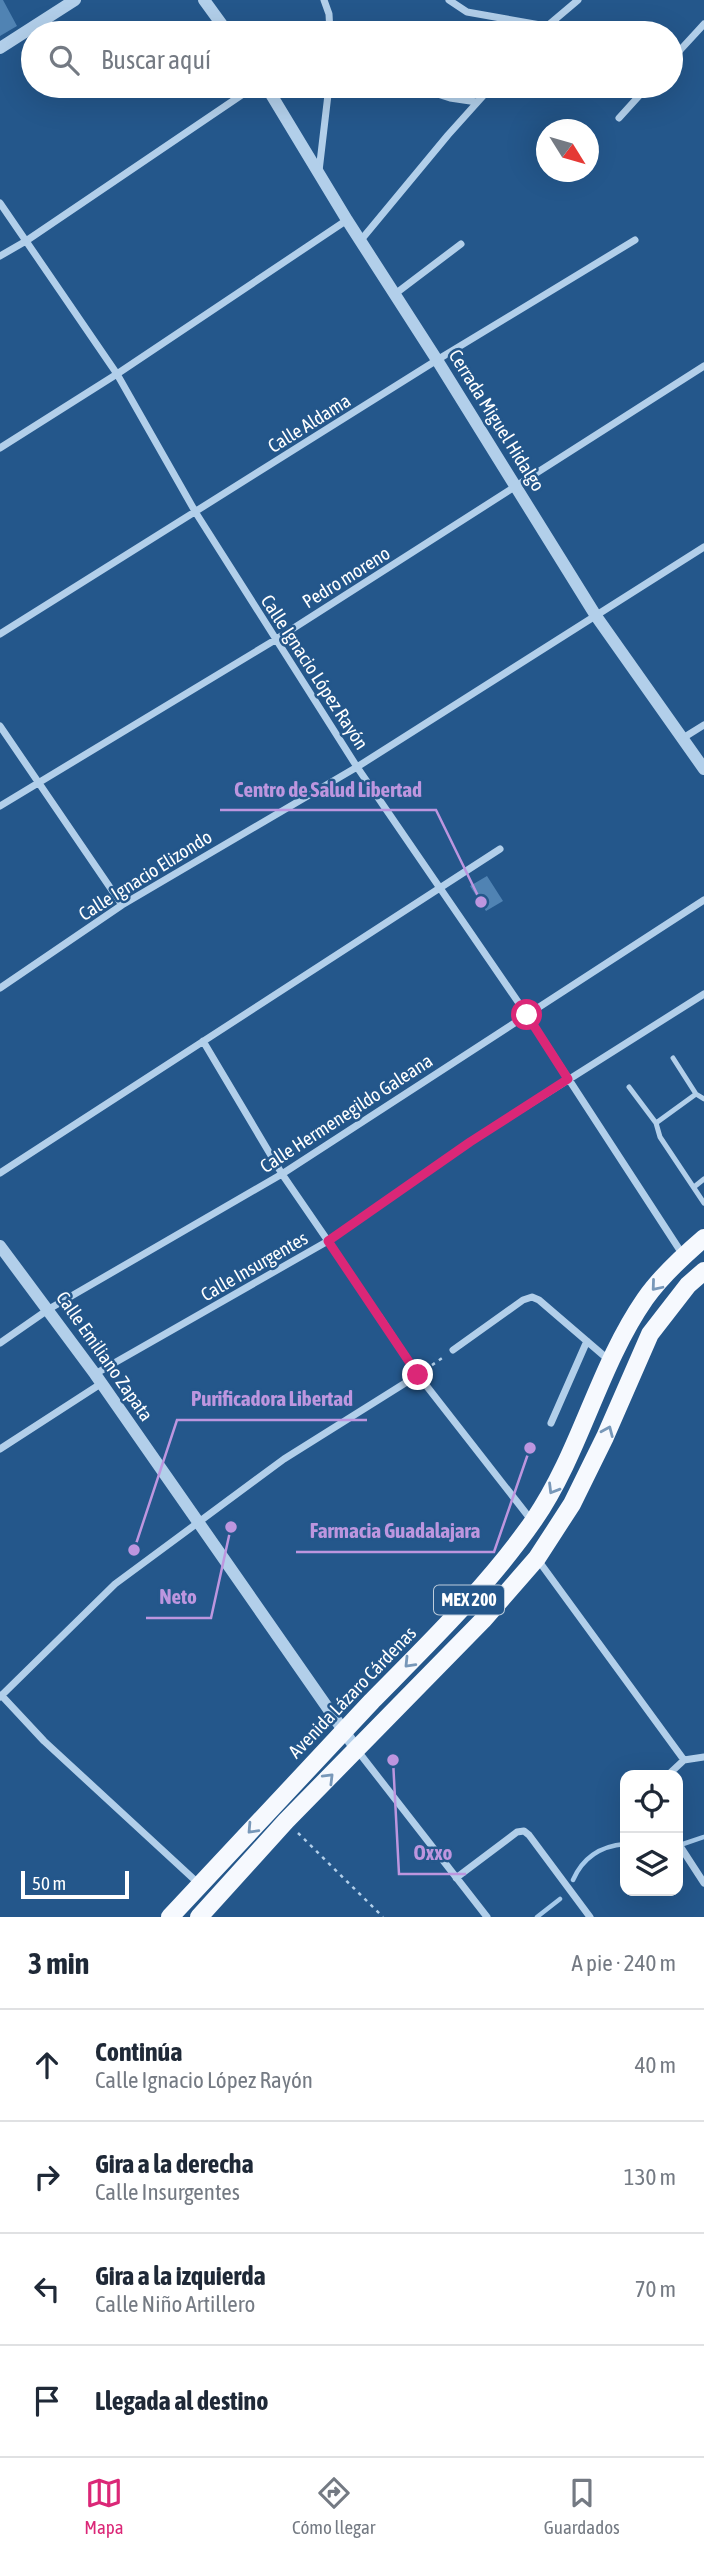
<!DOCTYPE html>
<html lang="es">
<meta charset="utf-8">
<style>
body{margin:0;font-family:"Asap Condensed",sans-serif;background:#f2f2f3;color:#1f2937}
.controls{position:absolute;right:21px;bottom:21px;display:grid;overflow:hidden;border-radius:14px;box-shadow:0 7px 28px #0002}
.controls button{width:63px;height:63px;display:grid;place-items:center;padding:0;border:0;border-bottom:2px solid #e0e1e3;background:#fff;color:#1f2937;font:35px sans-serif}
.compass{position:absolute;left:536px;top:119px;width:63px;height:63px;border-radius:50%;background:#fff;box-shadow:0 7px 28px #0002;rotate:127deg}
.scale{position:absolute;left:21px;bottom:18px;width:108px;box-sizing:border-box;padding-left:7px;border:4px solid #fff;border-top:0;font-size:19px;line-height:24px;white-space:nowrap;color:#fff;-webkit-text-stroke:5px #24578b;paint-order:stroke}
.stop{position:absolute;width:21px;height:21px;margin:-16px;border:5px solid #db2777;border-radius:50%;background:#fff}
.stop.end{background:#db2777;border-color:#fff;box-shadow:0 2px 7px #0008}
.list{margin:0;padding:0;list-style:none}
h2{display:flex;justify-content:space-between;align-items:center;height:91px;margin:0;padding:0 28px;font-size:30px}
h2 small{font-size:23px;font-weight:400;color:#747a83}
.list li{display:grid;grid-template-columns:46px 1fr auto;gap:21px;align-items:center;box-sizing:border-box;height:112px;padding:0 28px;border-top:2px solid #e0e1e3}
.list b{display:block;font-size:26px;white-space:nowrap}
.list p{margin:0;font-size:23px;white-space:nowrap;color:#747a83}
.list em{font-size:23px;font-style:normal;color:#747a83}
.icon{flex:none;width:38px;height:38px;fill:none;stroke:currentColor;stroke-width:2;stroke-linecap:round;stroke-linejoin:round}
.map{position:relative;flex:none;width:704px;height:1917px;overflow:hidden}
.search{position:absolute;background:#fff;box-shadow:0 7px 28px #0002;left:21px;right:21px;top:21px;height:77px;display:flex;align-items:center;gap:18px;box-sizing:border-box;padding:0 24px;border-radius:38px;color:#747a83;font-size:26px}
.sheet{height:539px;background:#fff}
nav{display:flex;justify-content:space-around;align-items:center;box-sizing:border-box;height:98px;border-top:2px solid #e0e1e3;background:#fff;font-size:19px;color:#747a83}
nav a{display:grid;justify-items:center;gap:4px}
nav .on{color:#db2777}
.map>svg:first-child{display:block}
</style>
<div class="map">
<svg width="704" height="1917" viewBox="0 0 704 1917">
<rect width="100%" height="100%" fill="#24578b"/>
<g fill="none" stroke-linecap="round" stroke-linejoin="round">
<path stroke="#a6caeb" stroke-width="4.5" d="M683 1844 704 1837
M573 1880C583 1857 601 1846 625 1844
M537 1917 560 1899"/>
</g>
<path fill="#5083b3" d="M0 0H3L17 26 0 36Z
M487 876 503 901 486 911 470 886Z"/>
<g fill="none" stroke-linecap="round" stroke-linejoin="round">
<path stroke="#b2cfea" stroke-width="2.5" stroke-dasharray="3.5 5" stroke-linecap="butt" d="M337 1235 461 1148
M334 1249 373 1308
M425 1370 445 1356
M298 1833 383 1917"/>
<path stroke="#b2cfea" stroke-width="5" d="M673 1058 696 1094
M629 1087 656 1123
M704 1099 696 1094 656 1123 660 1137 704 1203
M694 1187 704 1179"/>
<path stroke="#b2cfea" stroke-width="7" d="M324 0 329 14 330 33
M449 0 467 12 546 26
M539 33 578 0
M671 60 704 24
M428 91 450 98 477 102
M619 118 648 86
M319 171 329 86
M0 203 117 374 196 513 357 767 527 1015 683 1255
M361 240 448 135 492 86
M0 256 26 241 255 86
M395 294 461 244
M0 448 117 374 347 220
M0 634 437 360 635 240
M0 726 122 905
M683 738 704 725
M0 806 275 640 704 366
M0 988 122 905 357 767 704 547
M470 1142 704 994
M0 1173 500 849
M379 1316 418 1375 532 1521
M0 1343 49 1309 282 1174 704 900
M453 1350 523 1300 532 1297 539 1300 610 1361
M95 1374 328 1241 282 1174 203 1041
M551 1423 587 1341
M0 1449 102 1383
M538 1560 684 1760
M1 1695 44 1741 198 1883
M0 1697 115 1584 284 1459 418 1375
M357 1750 487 1917
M668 1775 684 1760 704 1757
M678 1843 704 1883
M456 1878 517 1832 524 1831 529 1835 590 1917"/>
<path stroke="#b2cfea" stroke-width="12" d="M204 0 228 33
M0 48 75 0
M266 86 347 220 437 360 596 616 704 769
M0 1246 95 1374 357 1750"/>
<path stroke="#f6f9fe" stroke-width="18" d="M170 1917C237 1845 304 1773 372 1701 427 1645 489 1585 534 1520 581 1451 598 1367 645 1299 661 1276 683 1256 704 1238
M199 1917 286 1821 483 1620 537 1558 572 1504 605 1437 650 1334 688 1285 704 1271"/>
</g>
<defs><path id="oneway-chevron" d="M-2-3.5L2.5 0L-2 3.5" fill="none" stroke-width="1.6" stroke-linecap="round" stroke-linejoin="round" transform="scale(1.75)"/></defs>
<g stroke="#7898b9">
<use href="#oneway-chevron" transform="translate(656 1286) rotate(130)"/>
<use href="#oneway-chevron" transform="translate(608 1431) rotate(-67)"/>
<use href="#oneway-chevron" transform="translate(553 1489) rotate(121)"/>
<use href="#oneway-chevron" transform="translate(409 1663) rotate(134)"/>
<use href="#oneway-chevron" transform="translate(329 1778) rotate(-45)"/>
<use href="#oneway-chevron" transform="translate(252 1829) rotate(133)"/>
</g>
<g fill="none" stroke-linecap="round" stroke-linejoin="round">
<path stroke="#db2777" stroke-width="9" d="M418 1375 328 1241 470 1142 568 1079 527 1015"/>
</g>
<g text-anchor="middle" stroke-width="5" stroke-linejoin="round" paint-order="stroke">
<rect fill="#24578b" stroke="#bdcddc" stroke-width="2" x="434" y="1585.5" width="70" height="29" rx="5"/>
<g font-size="18" font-weight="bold" fill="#fff">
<text x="469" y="1606">MEX 200</text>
</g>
<g font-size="19" fill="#fff" stroke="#24578b">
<text transform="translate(497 420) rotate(58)" y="7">Cerrada Miguel Hidalgo</text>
<text transform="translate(309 423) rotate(-32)" y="7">Calle Aldama</text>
<text transform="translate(346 577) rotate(-32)" y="7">Pedro moreno</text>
<text transform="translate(315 672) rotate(57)" y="7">Calle Ignacio López Rayón</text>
<text transform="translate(145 875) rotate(-32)" y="7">Calle Ignacio Elizondo</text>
<text transform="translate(346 1113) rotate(-33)" y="7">Calle Hermenegildo Galeana</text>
<text transform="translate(254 1266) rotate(-30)" y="7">Calle Insurgentes</text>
<text transform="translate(105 1356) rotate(55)" y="7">Calle Emiliano Zapata</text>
<text transform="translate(352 1692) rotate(-46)" y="7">Avenida Lázaro Cárdenas</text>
</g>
</g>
<path fill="none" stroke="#bd96df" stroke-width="2.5" d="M481 902L436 810H220M134 1550L177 1420H367M530 1448L494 1552H296M231 1527L211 1618H146M393 1760L399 1874H466"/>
<g fill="#bd96df" stroke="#24578b" stroke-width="2.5">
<circle cx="481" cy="902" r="7"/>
<circle cx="134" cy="1550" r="7"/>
<circle cx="530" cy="1448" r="7"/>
<circle cx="231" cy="1527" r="7"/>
<circle cx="393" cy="1760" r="7"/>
</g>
<g font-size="21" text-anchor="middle" font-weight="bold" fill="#bd96df" stroke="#24578b" stroke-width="5" stroke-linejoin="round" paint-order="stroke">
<text x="328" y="797">Centro de Salud Libertad</text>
<text x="272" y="1406">Purificadora Libertad</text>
<text x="395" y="1538">Farmacia Guadalajara</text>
<text x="178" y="1604">Neto</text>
<text x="433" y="1860">Oxxo</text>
</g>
</svg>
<div class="controls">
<button><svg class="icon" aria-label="locate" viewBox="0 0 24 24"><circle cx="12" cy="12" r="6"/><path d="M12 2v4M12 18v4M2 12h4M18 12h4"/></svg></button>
<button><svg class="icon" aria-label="layers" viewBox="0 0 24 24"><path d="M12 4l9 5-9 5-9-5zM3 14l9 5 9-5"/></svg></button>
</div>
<svg class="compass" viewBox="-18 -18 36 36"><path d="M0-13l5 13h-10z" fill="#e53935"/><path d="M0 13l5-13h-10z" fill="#747a83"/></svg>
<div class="scale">50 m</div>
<div class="stop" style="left:527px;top:1015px"></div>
<div class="stop end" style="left:418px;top:1375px"></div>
<div class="search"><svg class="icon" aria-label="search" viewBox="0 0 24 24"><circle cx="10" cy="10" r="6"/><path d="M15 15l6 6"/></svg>Buscar aquí</div>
</div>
<section class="sheet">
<h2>3 min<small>A pie · 240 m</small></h2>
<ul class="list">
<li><svg class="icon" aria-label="ahead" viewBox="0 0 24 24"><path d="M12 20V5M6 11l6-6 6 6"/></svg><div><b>Continúa</b><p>Calle Ignacio López Rayón</p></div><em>40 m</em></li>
<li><svg class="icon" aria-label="right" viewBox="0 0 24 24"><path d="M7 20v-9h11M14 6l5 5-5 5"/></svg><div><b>Gira a la derecha</b><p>Calle Insurgentes</p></div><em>130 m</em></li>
<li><svg class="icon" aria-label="left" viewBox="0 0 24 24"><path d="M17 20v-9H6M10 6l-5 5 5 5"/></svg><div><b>Gira a la izquierda</b><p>Calle Niño Artillero</p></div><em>70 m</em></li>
<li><svg class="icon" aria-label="arrive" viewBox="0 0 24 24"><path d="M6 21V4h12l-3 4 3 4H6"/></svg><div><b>Llegada al destino</b></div></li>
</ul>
</section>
<nav>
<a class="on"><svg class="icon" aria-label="map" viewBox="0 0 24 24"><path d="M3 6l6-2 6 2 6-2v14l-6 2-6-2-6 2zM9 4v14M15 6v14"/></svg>Mapa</a>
<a><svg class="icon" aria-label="directions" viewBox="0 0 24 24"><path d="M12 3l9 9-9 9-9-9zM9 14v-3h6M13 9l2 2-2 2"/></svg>Cómo llegar</a>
<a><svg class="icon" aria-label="saved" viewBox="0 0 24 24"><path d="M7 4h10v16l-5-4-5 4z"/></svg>Guardados</a>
</nav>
